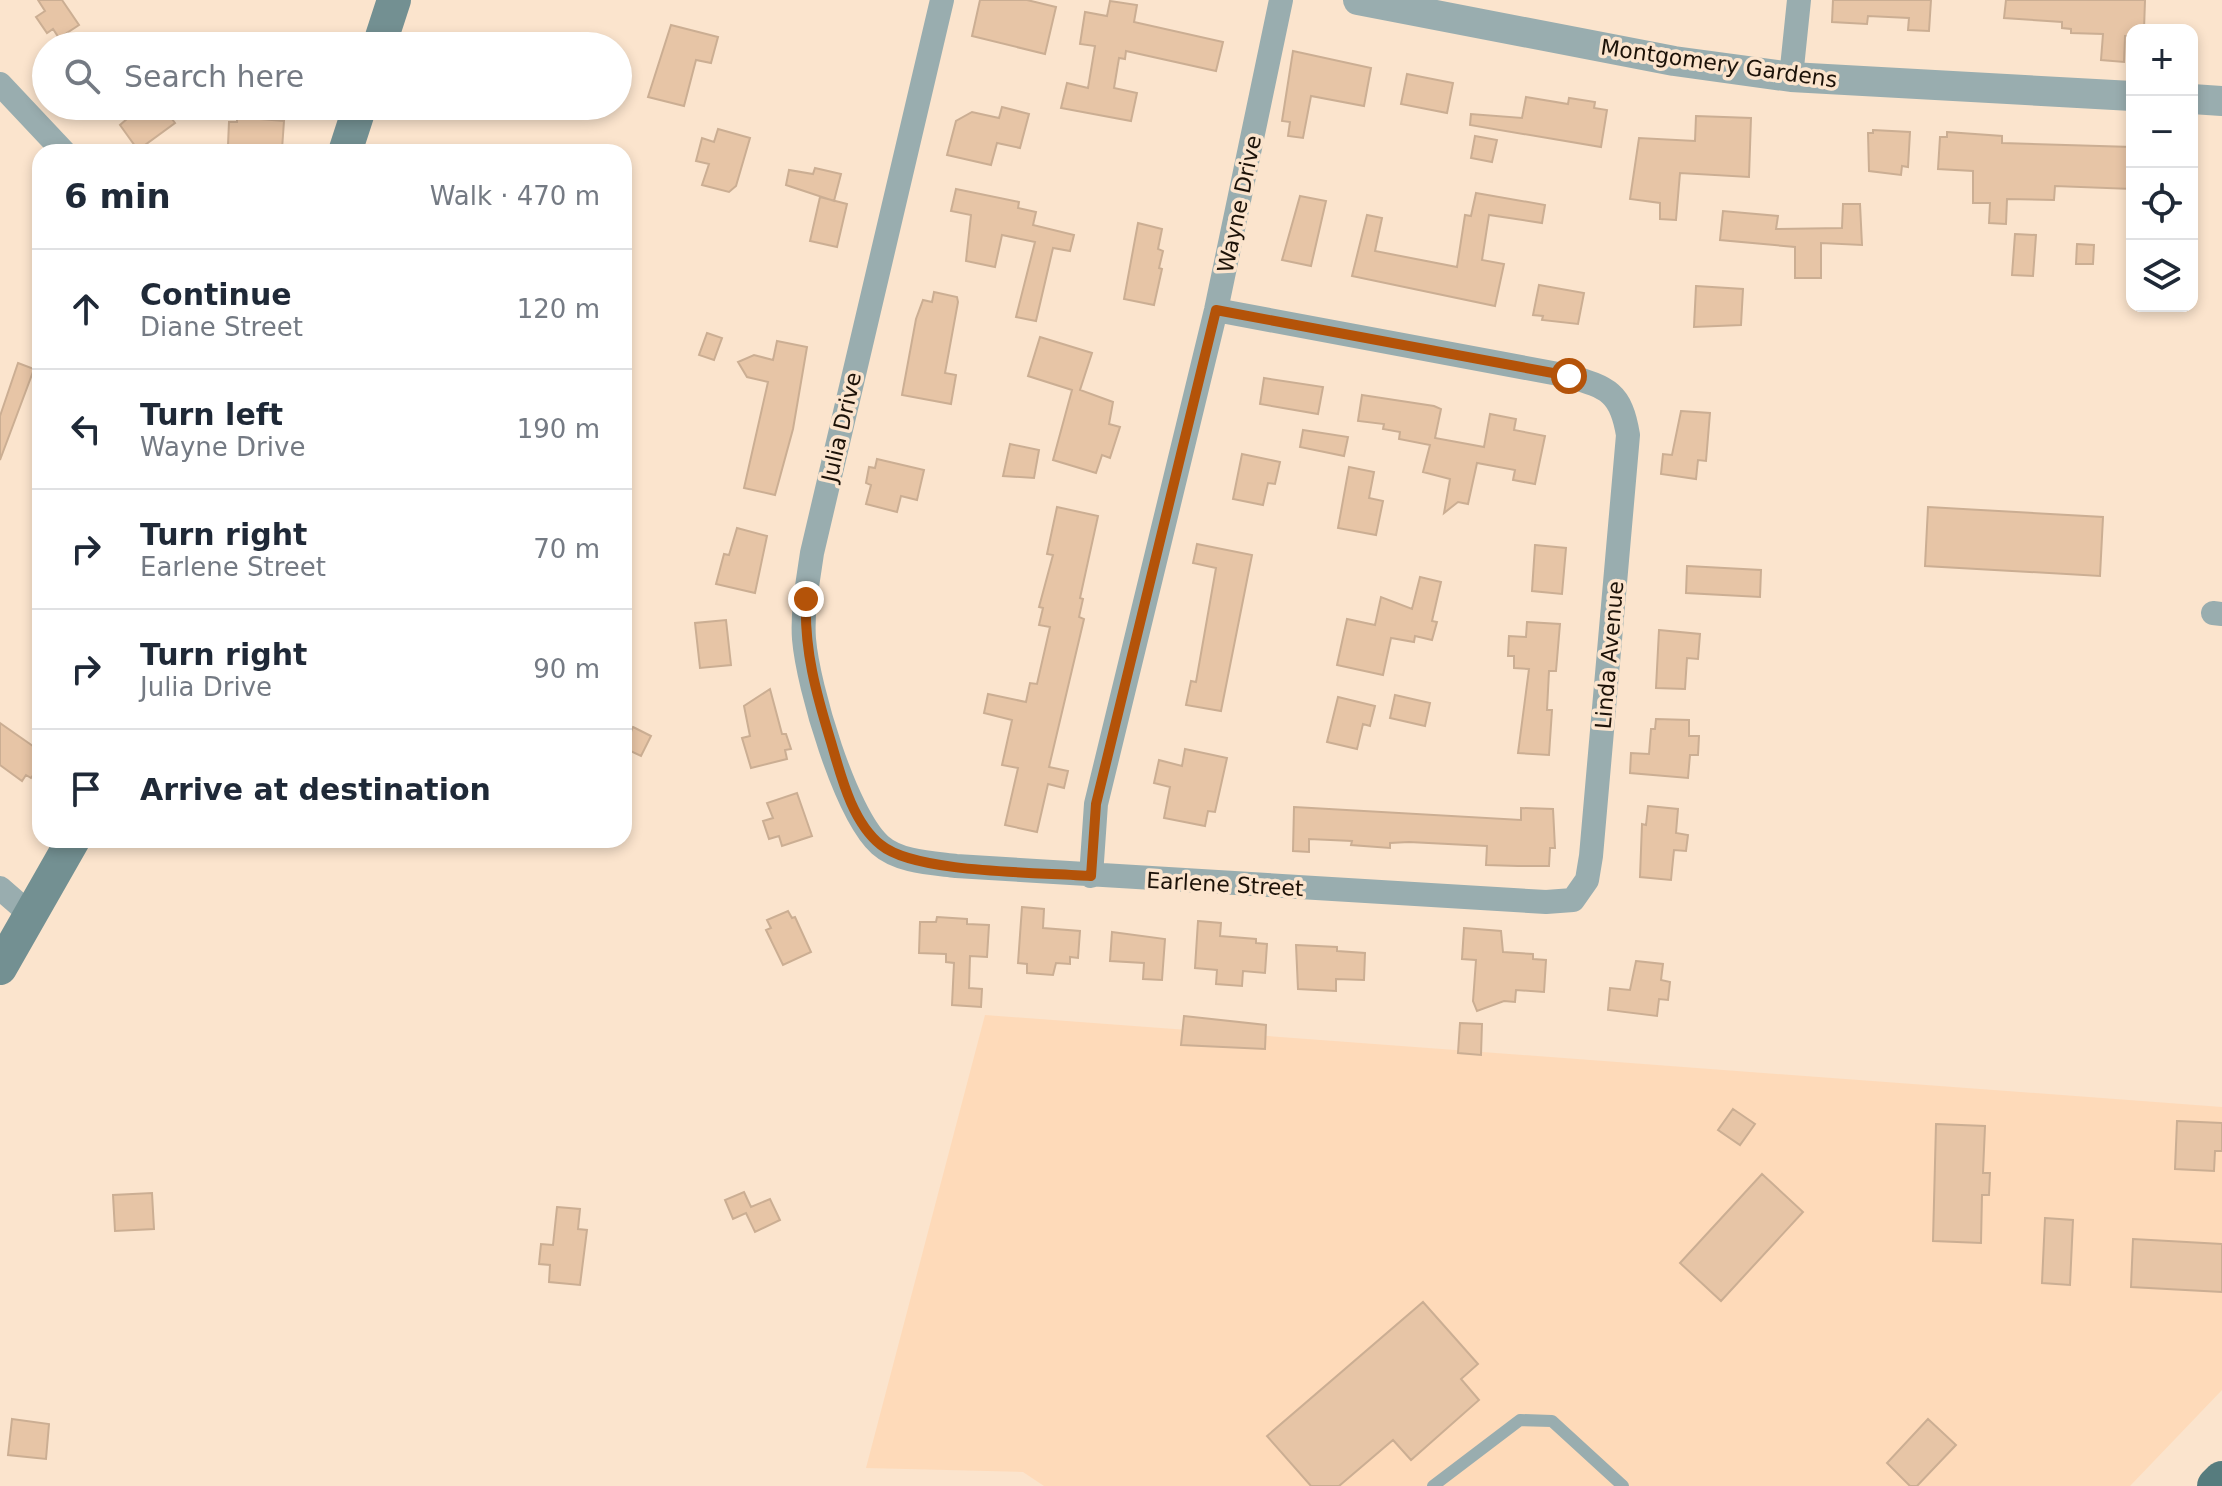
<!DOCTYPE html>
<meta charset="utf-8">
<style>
body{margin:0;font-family:"DejaVu Sans",sans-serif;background:#f2f2f3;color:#1f2937}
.controls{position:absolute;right:24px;top:24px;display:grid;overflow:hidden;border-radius:16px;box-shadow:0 4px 12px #0003}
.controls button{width:72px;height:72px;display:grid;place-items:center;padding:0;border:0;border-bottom:2px solid #e0e1e3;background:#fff;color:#1f2937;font:40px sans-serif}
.stop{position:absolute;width:24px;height:24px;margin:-18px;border:6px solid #b45309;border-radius:50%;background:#fff}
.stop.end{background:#b45309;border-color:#fff;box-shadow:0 2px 8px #0008}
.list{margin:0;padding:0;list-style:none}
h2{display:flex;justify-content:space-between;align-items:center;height:104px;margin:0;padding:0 32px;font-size:34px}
h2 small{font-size:26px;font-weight:400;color:#747a83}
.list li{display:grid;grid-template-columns:52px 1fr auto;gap:24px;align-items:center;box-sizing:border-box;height:120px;padding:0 32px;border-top:2px solid #e0e1e3}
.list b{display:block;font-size:30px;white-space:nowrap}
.list p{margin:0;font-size:26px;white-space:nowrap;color:#747a83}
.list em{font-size:26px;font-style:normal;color:#747a83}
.icon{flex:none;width:44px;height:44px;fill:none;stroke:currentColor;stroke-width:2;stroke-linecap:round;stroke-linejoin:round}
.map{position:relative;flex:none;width:2222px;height:1486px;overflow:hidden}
.search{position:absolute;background:#fff;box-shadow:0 4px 12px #0003;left:32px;top:32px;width:600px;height:88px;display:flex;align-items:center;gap:20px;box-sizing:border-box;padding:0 28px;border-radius:44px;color:#747a83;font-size:30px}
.panel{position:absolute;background:#fff;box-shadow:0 4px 12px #0003;left:32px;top:144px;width:600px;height:704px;border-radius:24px}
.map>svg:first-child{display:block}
</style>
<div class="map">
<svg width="2222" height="1486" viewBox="0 0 2222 1486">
<rect width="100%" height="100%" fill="#fbe4cd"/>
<path fill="#fedab9" d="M985 1015 2222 1107V1390L2130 1486H1044L1023 1472 866 1468Z"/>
<path fill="#e7c5a6" stroke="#cbae93" stroke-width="2" d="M38 0H62L79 25 59 38 53 29 47 33 36 17 45 11Z
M980 0H1027L1056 7 1045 54 972 36Z
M1833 0H1931L1929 31 1908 30 1909 18 1868 16 1867 24 1832 22Z
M2006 0H2145L2144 30H2132V36H2125L2124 62 2101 60 2103 34 2071 33V29L2062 28V22L2004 18Z
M1110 1 1137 5 1134 22 1223 42 1216 71 1126 51 1125 59 1119 58 1114 88 1137 93 1131 121 1061 108 1067 83 1088 88 1095 46 1080 44 1085 12 1107 16Z
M671 25 718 37 711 63 696 60 684 106 648 97Z
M1293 51 1371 68 1364 106 1311 96 1303 138 1288 136 1290 122 1282 121Z
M1407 74 1453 83 1447 113 1401 104Z
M1526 97 1568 104 1569 98 1595 102 1594 108 1607 110 1601 147 1470 125 1471 114 1522 118Z
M142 106H162L175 123 138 150 120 125Z
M1002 107 1029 114 1020 148 997 143 991 165 947 155 956 121 972 112 999 118Z
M1696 116 1751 118 1749 177 1680 173 1676 220 1660 219V203L1630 199 1639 138 1695 141Z
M237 117 284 121 282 149 228 145 229 122H237Z
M718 129 750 138 736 186 729 192 702 185 709 164 696 161 702 138 714 142Z
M1873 130 1910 132 1908 167 1902 166 1901 175 1869 171 1868 133H1873Z
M1947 132 2002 136V143L2132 147V189L2055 186 2054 200 2007 199 2006 224 1989 223 1990 203H1973V171L1938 169 1940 137H1947Z
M1475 136 1497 140 1492 162 1471 158Z
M815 168 841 174 834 201 786 185 789 170 813 174Z
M956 189 1019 202 1018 208 1036 212 1033 225 1074 235 1070 251 1053 248 1036 321 1016 317 1035 242 1002 235 995 267 966 261 971 215 951 211Z
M1476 193 1545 205 1542 223 1489 215 1482 260 1504 264 1495 306 1352 276 1367 215 1382 218 1375 251 1457 267 1465 215 1471 216Z
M1300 196 1326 201 1311 266 1282 260Z
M820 197 847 204 837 247 810 241Z
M1843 204H1860L1862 245 1821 243V278H1795V247L1720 240 1723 211 1778 216 1776 229 1842 228Z
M1138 223 1162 229 1158 249 1163 251 1159 268 1162 269 1154 305 1124 299Z
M2015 234 2036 235 2033 276 2012 275Z
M2077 244 2094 245 2093 264H2076Z
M1539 285 1584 293 1578 324 1542 320 1543 316 1533 315Z
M1696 286 1743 289 1741 325 1694 327Z
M934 292 957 297 958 302 945 373 956 375 951 404 902 395 916 319 923 300 932 302Z
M707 333 722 338 714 360 699 355Z
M1040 337 1092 353 1080 390 1113 402 1109 424 1120 427 1110 458 1102 455 1096 473 1053 460 1072 390 1028 376Z
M777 341 807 347 793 429 775 495 744 488 768 382 747 377 738 362 754 355 773 360Z
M18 363 34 369 0 460V416Z
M1264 378 1323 387 1318 414 1260 404Z
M1362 395 1434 406 1441 409 1435 438 1484 447 1490 414 1516 419 1514 430 1545 436 1535 484 1513 480 1515 470 1477 463 1468 504 1458 502 1444 513 1450 479 1423 472 1430 445 1399 439 1400 432 1383 429 1384 424 1358 421Z
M1681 411 1710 413 1706 461 1698 460 1696 479 1661 474 1663 454 1672 455Z
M1303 430 1348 437 1344 456 1300 447Z
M1010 444 1039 450 1034 478 1003 476Z
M1242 454 1280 462 1275 484 1268 483 1263 505 1233 499Z
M877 459 924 470 917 500 901 496 897 512 866 504 871 485 866 483 869 467 875 468Z
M1349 467 1374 472 1369 498 1383 501 1376 535 1338 528Z
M1057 507 1098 516 1080 598 1083 599 1079 617 1084 619 1049 767 1068 771 1064 788 1048 784 1037 832 1005 825 1018 768 1002 765 1012 720 984 713 988 694 1026 702 1030 683 1037 684 1050 627 1039 625 1043 608 1039 607 1053 555 1047 554Z
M1928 507 2103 517 2100 576 1925 566Z
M737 528 767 536 755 593 716 584 724 554 729 555Z
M1197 544 1252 555 1221 711 1186 705 1191 681 1196 682 1216 568 1193 563Z
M1535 545 1566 548 1562 594 1532 591Z
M1687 566 1761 570 1760 597 1686 593Z
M1420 577 1441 582 1432 621 1437 622 1432 640 1415 636 1414 642 1391 638 1383 675 1337 665 1347 619 1375 625 1381 597 1412 609Z
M726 620 731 665 700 668 695 623Z
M1527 622 1560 624 1556 671H1549L1547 710H1552L1549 755 1518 753 1529 669 1514 668V656H1508L1509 636 1526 637Z
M1659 630 1700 634 1698 659 1687 658 1685 689 1656 688Z
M770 689 782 734H786L791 749 785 750 787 759 751 768 742 738 750 736 744 706Z
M1395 695 1430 703 1425 726 1390 718Z
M1338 697 1375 706 1370 726 1363 724 1357 749 1327 742Z
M1656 719 1689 720V736H1699L1698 755H1690L1688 778 1630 773 1631 753 1649 754 1651 729H1655Z
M0 723 40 751V765L31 778 26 775 22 781 0 765Z
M633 727 651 736 641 756 624 748Z
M1185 749 1227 758 1215 812 1208 811 1205 826 1164 818 1170 787 1154 783 1159 760 1182 766Z
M797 793 812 836 782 846 779 836 769 839 763 821 773 818 767 803Z
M1648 806 1678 809 1676 833 1688 835 1686 851 1674 850 1671 880 1640 877 1642 824 1646 825Z
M1294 807 1521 820V808L1553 809 1555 848H1550L1549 866H1518L1486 865 1487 846 1409 842 1390 843V848L1351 845 1352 841 1309 839V852L1293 851Z
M1022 907 1044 909 1043 928 1080 931 1078 958 1070 957V964L1056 963 1053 975 1027 973V964L1018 963Z
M788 911 792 918 795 917 811 952 783 965 766 930 771 928 767 920Z
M937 917 967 919V924L989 925 987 957 970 956 969 988 982 989 981 1007 952 1005 954 963 946 962V954L919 953 920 922H936Z
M1198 921 1221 923 1220 936 1256 939V943L1267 944 1265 973 1243 971 1242 986 1216 984 1217 970 1195 968Z
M1464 928 1501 931 1503 952 1533 954V959L1546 960 1544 992 1516 990 1515 1002 1504 1001 1477 1011 1473 1001 1476 960 1462 959Z
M1112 932 1165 939 1162 980 1143 979 1144 963 1110 961Z
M1296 945 1337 947V951L1365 953 1364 980 1336 979V991L1298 989Z
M1636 961 1663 964 1661 980 1670 982 1668 1000 1659 999 1657 1016 1608 1010 1610 988 1630 990Z
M1184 1016 1266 1025 1265 1049 1181 1045Z
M1460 1023 1482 1024 1481 1055 1458 1053Z
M1733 1109 1755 1124 1740 1145 1718 1130Z
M2177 1121 2222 1123V1151H2215L2214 1171 2175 1169Z
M1936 1124 1985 1126 1983 1173H1990L1989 1195H1982L1981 1243 1933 1241Z
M1762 1174 1803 1212 1721 1301 1680 1263Z
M744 1192 751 1207 770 1199 780 1220 755 1232 746 1213 733 1219 725 1200Z
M152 1193 154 1229 115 1231 113 1195Z
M557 1207 580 1209 578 1229 587 1230 580 1285 549 1282 550 1265 539 1264 541 1244 553 1245Z
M2045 1218 2073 1220 2070 1285 2042 1283Z
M2133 1239 2222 1244V1292L2131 1287Z
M1423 1302 1478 1364 1461 1379 1479 1400 1411 1460 1393 1440 1339 1486H1311L1267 1436Z
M12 1419 49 1424 46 1459 8 1455Z
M1928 1419 1956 1445 1917 1486H1910L1887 1463Z"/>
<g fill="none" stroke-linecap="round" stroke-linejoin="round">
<path stroke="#99adaf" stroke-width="12" d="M1433 1486 1520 1420 1552 1421 1623 1486"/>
<path stroke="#99adaf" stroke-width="24" d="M942 0 812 553C808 581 802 611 804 639 808 687 845 813 880 845 899 862 932 863 956 866L1546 902 1573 900 1587 880 1591 856 1628 435C1621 392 1608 388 1569 376L1216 310
M1791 77 1799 0
M0 84 64 152
M2213 613 2222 614
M1091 876 1096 804 1216 310 1281 0
M0 888 31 915"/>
<path stroke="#99adaf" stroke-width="30" d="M1358 0 1674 61 1791 77 2132 96
M2192 99 2222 101"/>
<path stroke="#739092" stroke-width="34" d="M379 46 394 0
M345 152 360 106
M0 968 73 840"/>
<path stroke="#567c7e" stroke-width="38" d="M2216 1486 2222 1480"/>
</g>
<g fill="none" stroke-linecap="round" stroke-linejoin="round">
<path stroke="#b45309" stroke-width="10" d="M806 599C804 650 816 693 831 742 841 776 852 822 881 845 916 874 1043 872 1091 876L1096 804 1216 310 1569 376"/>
</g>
<g text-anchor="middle" stroke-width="7" stroke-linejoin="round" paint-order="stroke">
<g font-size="22" fill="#1c1208" stroke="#fbe4cd">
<text transform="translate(1719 63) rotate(8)" y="8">Montgomery Gardens</text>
<text transform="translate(1239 204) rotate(-78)" y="8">Wayne Drive</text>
<text transform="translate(841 427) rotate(-77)" y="8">Julia Drive</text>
<text transform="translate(1609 655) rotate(-85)" y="8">Linda Avenue</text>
<text transform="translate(1225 884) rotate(3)" y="8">Earlene Street</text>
</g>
</g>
</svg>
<div class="controls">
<button>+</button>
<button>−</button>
<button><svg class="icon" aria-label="locate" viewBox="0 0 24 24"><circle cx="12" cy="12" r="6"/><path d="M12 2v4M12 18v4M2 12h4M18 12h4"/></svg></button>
<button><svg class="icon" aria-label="layers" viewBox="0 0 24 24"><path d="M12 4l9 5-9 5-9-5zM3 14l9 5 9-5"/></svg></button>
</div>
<div class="stop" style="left:1569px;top:376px"></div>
<div class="stop end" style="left:806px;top:599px"></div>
<div class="search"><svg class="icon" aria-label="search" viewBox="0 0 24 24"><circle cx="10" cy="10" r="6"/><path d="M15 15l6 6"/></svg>Search here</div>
<section class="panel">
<h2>6 min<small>Walk · 470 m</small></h2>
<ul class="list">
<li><svg class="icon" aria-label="ahead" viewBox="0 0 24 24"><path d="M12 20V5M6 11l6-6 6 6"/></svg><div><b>Continue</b><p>Diane Street</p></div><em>120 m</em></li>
<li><svg class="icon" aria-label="left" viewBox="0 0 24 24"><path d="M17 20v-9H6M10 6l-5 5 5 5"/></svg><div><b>Turn left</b><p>Wayne Drive</p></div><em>190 m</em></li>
<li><svg class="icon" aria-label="right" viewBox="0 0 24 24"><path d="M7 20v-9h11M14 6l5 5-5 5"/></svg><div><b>Turn right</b><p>Earlene Street</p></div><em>70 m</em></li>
<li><svg class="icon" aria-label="right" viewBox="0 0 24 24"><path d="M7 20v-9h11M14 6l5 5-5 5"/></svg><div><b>Turn right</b><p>Julia Drive</p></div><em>90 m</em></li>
<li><svg class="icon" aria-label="arrive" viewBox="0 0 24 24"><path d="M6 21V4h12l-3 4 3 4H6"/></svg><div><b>Arrive at destination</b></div></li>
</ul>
</section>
</div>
